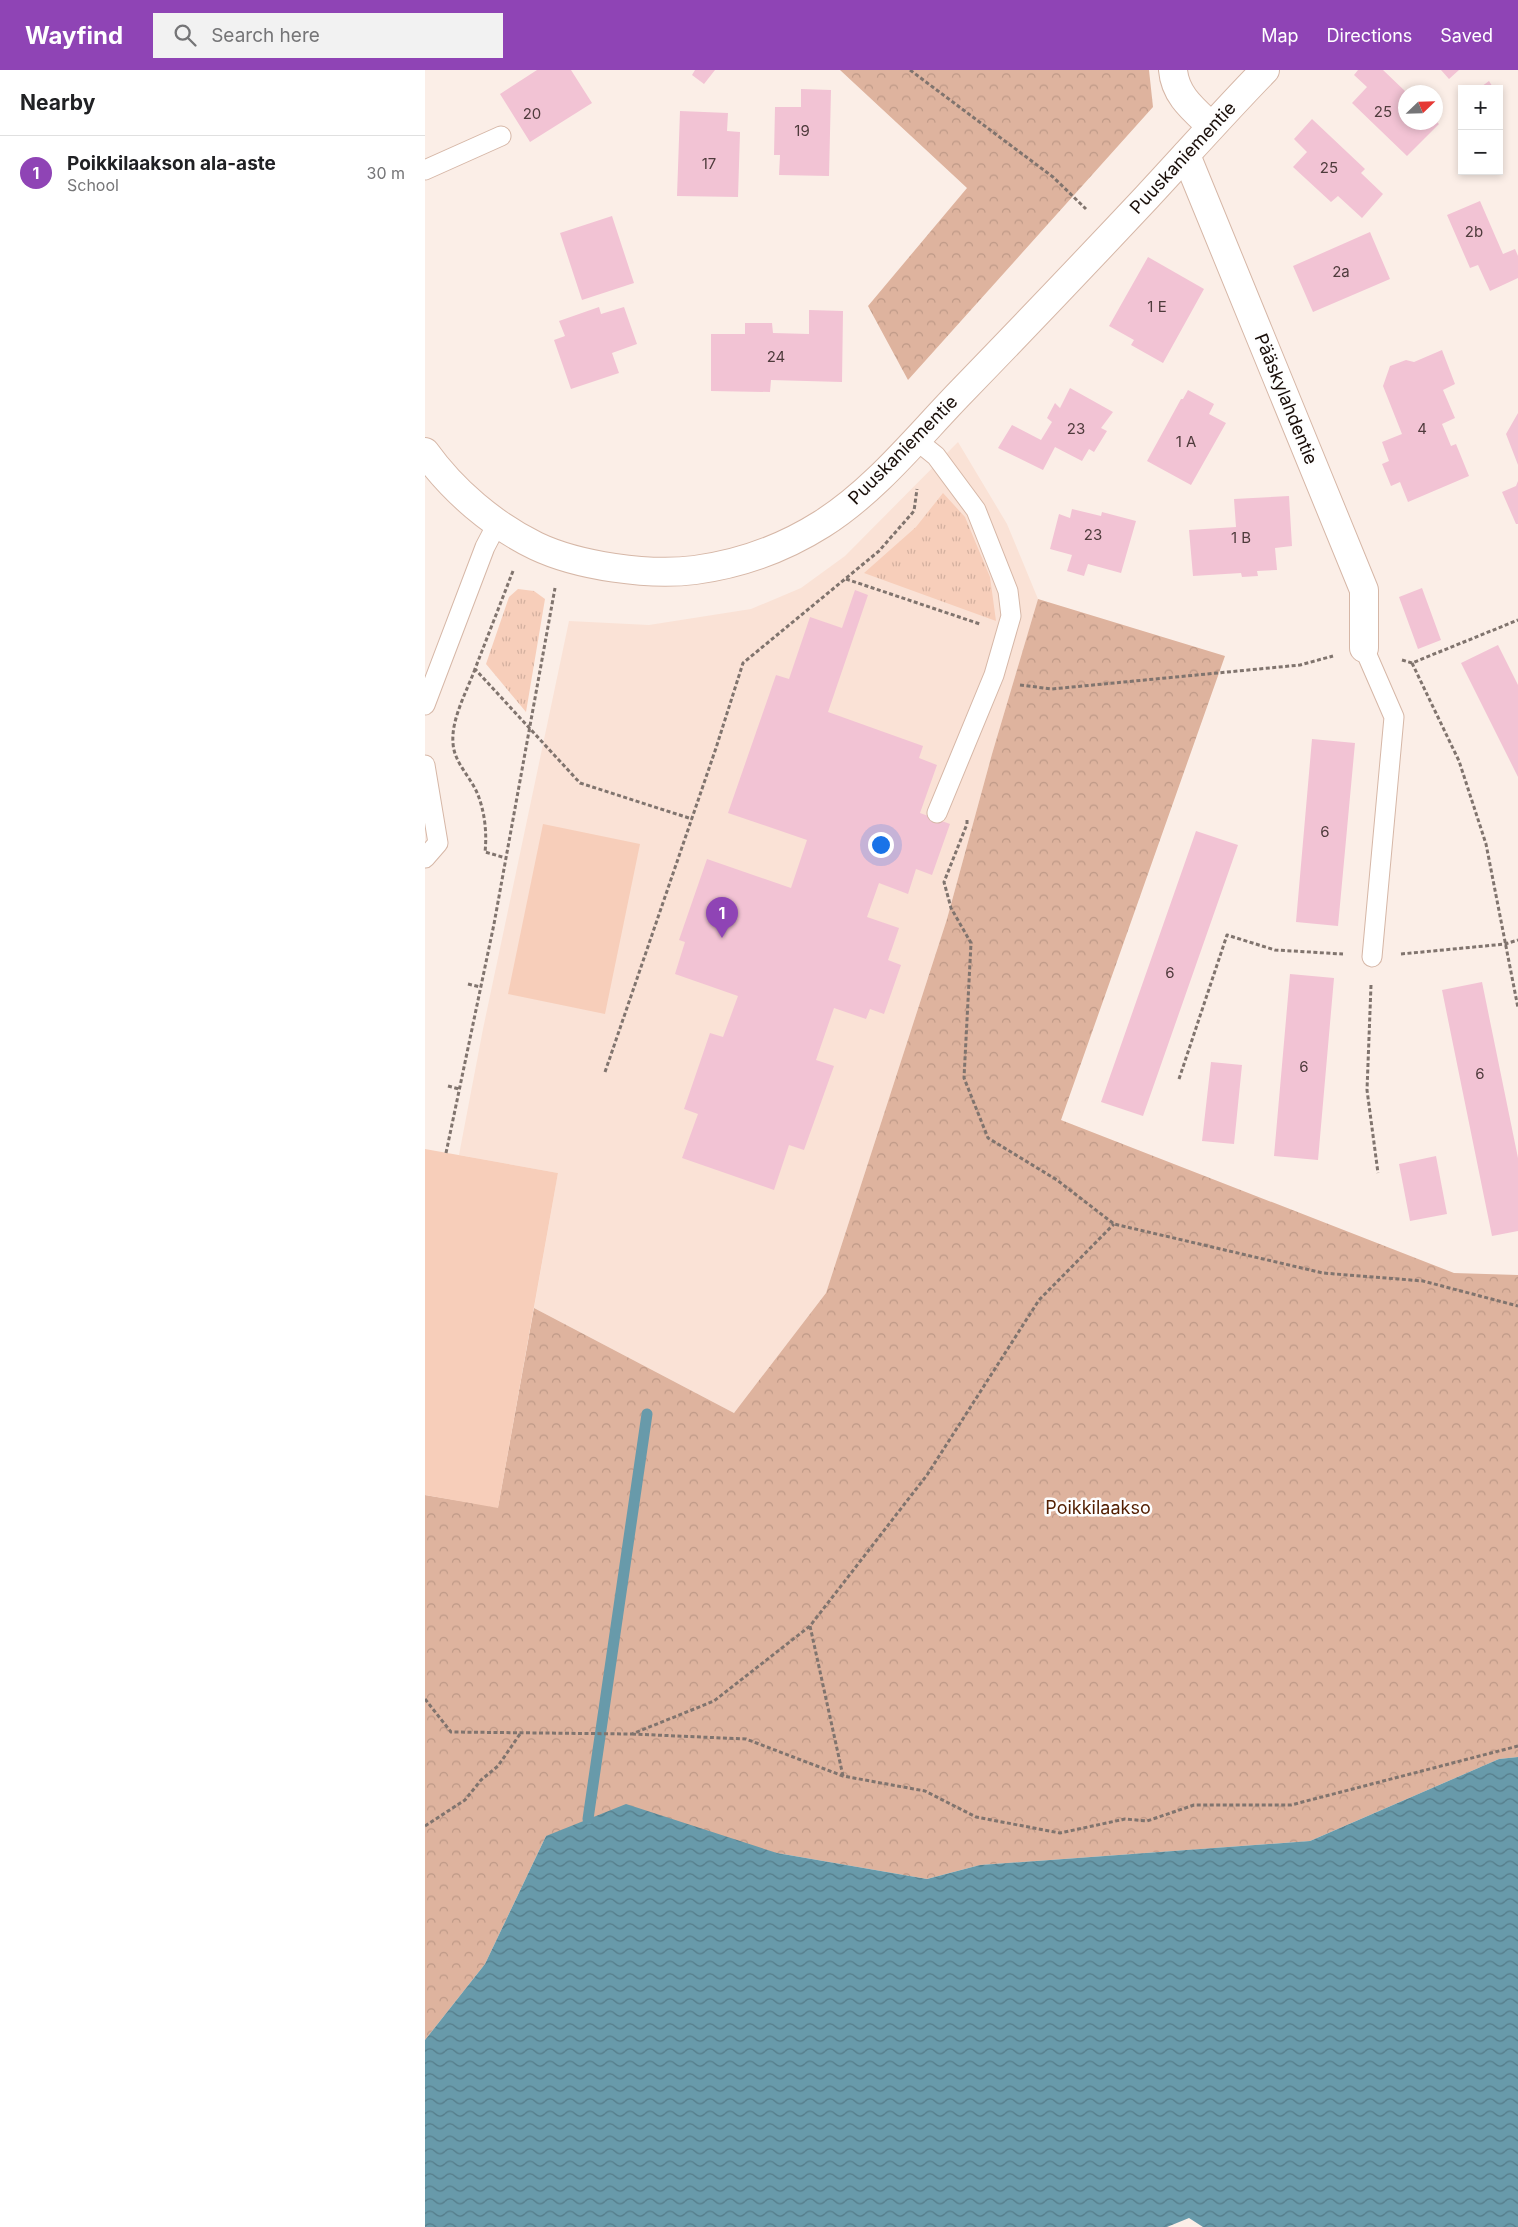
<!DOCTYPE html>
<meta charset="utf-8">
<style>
body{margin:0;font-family:Inter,sans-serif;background:#f2f2f2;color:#202124}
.controls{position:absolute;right:15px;top:15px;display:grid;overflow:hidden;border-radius:0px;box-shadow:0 2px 8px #0003}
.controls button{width:45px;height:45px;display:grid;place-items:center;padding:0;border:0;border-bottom:1px solid #e0e0e0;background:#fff;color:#202124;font:25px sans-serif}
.compass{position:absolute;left:973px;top:15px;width:45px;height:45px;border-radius:50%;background:#fff;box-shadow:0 2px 8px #0003;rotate:67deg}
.you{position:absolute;left:455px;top:774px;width:18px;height:18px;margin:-12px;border:4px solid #fff;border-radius:50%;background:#1a73e8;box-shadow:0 0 0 8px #1a73e833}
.badge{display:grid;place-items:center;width:32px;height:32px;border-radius:50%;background:#8f44b5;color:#fff;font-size:16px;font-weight:700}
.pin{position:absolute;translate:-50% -41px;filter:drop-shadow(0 1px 2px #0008)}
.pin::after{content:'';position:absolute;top:26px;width:18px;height:15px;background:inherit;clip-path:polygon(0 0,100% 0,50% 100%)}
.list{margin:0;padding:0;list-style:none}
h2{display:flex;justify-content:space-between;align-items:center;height:65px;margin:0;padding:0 20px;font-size:21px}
h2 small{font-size:16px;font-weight:400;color:#757577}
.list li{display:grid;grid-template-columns:32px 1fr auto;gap:15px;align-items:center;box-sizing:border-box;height:75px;padding:0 20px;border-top:1px solid #e0e0e0}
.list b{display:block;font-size:19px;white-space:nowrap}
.list p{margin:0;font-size:16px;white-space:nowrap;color:#757577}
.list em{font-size:16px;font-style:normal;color:#757577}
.icon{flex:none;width:28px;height:28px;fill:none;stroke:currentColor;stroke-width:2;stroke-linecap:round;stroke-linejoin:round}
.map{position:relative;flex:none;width:1093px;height:2157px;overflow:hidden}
header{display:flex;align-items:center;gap:30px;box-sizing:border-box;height:70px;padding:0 25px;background:#8f44b5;color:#fff}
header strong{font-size:24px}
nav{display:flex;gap:28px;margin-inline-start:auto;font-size:18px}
.search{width:350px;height:45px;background:#f2f2f2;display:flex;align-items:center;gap:12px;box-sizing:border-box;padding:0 18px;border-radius:0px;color:#757577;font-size:19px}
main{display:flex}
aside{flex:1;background:#fff}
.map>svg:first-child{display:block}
</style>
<header>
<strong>Wayfind</strong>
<div class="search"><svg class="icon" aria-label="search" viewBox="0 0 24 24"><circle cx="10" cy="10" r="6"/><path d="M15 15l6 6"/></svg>Search here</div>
<nav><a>Map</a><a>Directions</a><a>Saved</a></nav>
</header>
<main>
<aside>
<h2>Nearby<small></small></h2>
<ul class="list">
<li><span class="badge">1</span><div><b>Poikkilaakson ala-aste</b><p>School</p></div><em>30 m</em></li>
</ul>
</aside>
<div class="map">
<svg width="1093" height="2157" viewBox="0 0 1093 2157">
<defs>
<pattern id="grass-tufts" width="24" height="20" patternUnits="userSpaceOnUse" patternTransform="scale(1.25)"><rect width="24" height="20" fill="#f7ceba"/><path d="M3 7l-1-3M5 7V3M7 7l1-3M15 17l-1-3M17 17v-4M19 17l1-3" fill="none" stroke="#d3b09f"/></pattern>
<pattern id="forest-crowns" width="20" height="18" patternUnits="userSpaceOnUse" patternTransform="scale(1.25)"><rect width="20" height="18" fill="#deb39e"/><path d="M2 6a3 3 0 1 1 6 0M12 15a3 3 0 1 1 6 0" fill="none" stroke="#be9987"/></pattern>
<pattern id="water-waves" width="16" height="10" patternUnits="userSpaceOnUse" patternTransform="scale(1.25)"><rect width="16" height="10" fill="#689aaa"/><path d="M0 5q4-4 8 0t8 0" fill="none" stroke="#557c89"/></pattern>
</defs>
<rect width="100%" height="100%" fill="#fbeee7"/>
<path fill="#fae2d6" d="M533 372 582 454 613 529 567 684 522 849 401 1223 309 1343 109 1238 133 1103 34 1085 58 959 144 551 224 555 326 539 376 518 420 486Z"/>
<path fill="url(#grass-tufts)" d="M518 423 540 447 565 507 571 551 439 503 491 457Z
M93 519 109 521 120 529 101 642 61 594 84 527Z"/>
<path fill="url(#forest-crowns)" d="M415 0H724L728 37 483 310 443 236 542 118Z
M613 529 800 586 636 1050 1029 1203 1093 1205V1687L1074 1689 885 1771 555 1795 502 1809 352 1783 121 1766 60 1894 0 1970V1425L73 1437 109 1238 309 1343 401 1223 522 849 567 684Z"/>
<path fill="#f7ceba" d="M118 754 215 774 180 944 83 924Z
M0 1079 133 1103 73 1438 0 1425Z"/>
<path fill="url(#water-waves)" d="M1093 1687V2157H778L764 2148 742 2157H0V1970L60 1894 121 1766 201 1734 352 1783 502 1809 555 1795 885 1771 1074 1689Z"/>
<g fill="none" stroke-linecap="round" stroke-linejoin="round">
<path stroke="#689aaa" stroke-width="11" d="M163 1749 222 1344"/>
</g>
<path fill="#f2c3d4" d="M112 0H146L167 33 105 72 75 24Z
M270 0H290L279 14 267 5Z
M933 0H958L981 22V52H1011V51L1014 54 982 86 927 33 942 17 929 5Z
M1016 0H1034L1024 9Z
M1064 11 1069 19H1053Z
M376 19 406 20 404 106 354 105 355 85H349L350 37H376Z
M255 41 303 43 302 61 315 62 313 127 252 126Z
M887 49 940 99 936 103 958 124 937 148 913 126 906 132 868 97 882 82 869 69Z
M1055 131 1078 184 1090 179 1093 186V208L1065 221 1053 195 1045 198 1022 145Z
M187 146 209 213 157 230 135 163Z
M945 162 965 209 888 242 868 196Z
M723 187 779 219 738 293 706 275 709 270 684 256Z
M174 237 176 244 199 237 212 274 187 283 194 303 146 319 129 270 140 266 134 251Z
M384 240 418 241 417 312 346 310 345 322 286 321V264H320V253H347L348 263 384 264Z
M1017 280 1030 314 1018 320 1030 348 1017 354 1026 376 1031 374 1044 406 983 432 975 412 966 416 957 394 964 391 957 372 977 364 958 316 965 296 981 290 989 292Z
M645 318 688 342 676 358 682 361 669 382 664 379 657 391 630 377 618 400 573 378 587 355 616 370 627 352 622 348 630 333 635 338Z
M763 320 789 334 784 344 801 353 766 415 722 391 756 329H758Z
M1093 343V395L1081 364Z
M1093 411V454H1091L1077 422 1091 416Z
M864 426 867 476 850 478 852 500 832 501 833 506 817 507 816 503 768 506 764 460 811 457 809 429Z
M647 439 676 446 677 442 711 451 696 503 663 494 659 506 642 501 647 485 625 479 634 444 645 448Z
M997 518 1016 570 993 579 974 527Z
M430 520 443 525 403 642 498 676 494 688 512 695 495 743 525 754 507 805 491 799 483 824 454 813 442 847 474 858 463 890 476 895 459 944 445 939 441 949 409 938 391 990 409 996 379 1080 364 1075 349 1120 257 1088 273 1044 259 1039 285 963 298 967 313 926 250 904 260 872 254 870 282 789 366 818 382 770 303 743 351 605 364 609 385 547 417 558Z
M1073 575 1093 615V707L1036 593Z
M887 669 930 673 913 856 871 852Z
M771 761 813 775 718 1046 676 1032Z
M865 904 909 908 893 1090 849 1086Z
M1057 912 1093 1088V1161L1067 1166 1017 920Z
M786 992 817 995 809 1074 777 1071Z
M1011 1086 1022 1144 985 1151 974 1094Z"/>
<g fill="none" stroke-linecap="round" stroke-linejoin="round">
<g stroke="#d6b7a7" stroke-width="21">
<path id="service" d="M0 100 76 66
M490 369 511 386 551 440 583 521 586 546 569 605 512 743
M939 578 969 647 947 887
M0 635 60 477 72 454
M0 695 13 773 0 788"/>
</g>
<g stroke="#d6b7a7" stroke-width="30">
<path id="minor" d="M748 0C750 25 768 39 786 56
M761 85 939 520V578"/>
</g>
<g stroke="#d6b7a7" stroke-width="30">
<path id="tertiary" d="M0 382C28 421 68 455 111 476 153 496 224 506 270 500 315 494 359 478 397 454 451 420 494 365 538 320 600 256 661 192 722 127 761 85 800 41 840 0"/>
</g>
<path stroke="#80746e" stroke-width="3" stroke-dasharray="4 2.5" stroke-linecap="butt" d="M485 0 628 107 661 139
M88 501 50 599 155 713 267 749
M421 509 555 554
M977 590 987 593 1093 550
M987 593 1034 691 1061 774 1093 938
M50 599C42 621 26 649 28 673 29 693 46 707 53 725 60 743 62 764 60 782L81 788
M595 615 627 619 875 595 908 586
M542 750V754L519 812 526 838 546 873 539 1008 563 1068 632 1110 689 1154 898 1203 998 1211 1093 1236
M976 884 1080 874 1093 870
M43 914 55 917
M946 915 942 1020 953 1103
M180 1002 291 678 318 593 454 481 489 441 492 419
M754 1009 802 865 850 880 918 884
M23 1016 34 1019
M21 1083 69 854 130 518
M0 1629 26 1662 207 1664 289 1631 385 1556
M207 1664 321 1669 418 1706 500 1721 551 1747 635 1763 700 1749 722 1751 769 1735H866L1093 1676
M418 1706 385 1556 502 1405 614 1230 689 1154
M0 1756 40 1730 56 1710 73 1696 95 1664"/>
<use href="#service" stroke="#fff" stroke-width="19"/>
<use href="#minor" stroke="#fff" stroke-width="28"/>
<use href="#tertiary" stroke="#fff" stroke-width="28"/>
</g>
<g text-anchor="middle" stroke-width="5" stroke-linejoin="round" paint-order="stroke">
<g font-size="15" fill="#4f3b3c">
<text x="958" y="47">25</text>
<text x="107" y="49">20</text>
<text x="377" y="66">19</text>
<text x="284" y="99">17</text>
<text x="904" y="103">25</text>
<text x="1049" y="167">2b</text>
<text x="916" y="207">2a</text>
<text x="732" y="242">1 E</text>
<text x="351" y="292">24</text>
<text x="651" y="364">23</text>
<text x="997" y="364">4</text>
<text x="761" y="377">1 A</text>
<text x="668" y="470">23</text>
<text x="816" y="473">1 B</text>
<text x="900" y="767">6</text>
<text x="745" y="908">6</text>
<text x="879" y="1002">6</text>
<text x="1055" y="1009">6</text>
</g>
<g font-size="18" fill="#190e09" stroke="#fefefe">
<text transform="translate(758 88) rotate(-47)" y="6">Puuskaniementie</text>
<text transform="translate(861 329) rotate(68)" y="6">Pääskylahdentie</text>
<text transform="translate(478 380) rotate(-45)" y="6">Puuskaniementie</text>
</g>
<g font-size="18" fill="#521e00" stroke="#fefefe">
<text x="673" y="1444">Poikkilaakso</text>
</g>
</g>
</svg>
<div class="controls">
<button>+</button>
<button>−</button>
</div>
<svg class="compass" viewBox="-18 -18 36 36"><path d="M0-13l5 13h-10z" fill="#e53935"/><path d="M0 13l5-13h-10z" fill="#757577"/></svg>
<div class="you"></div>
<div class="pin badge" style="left:297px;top:868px">1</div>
</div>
</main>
